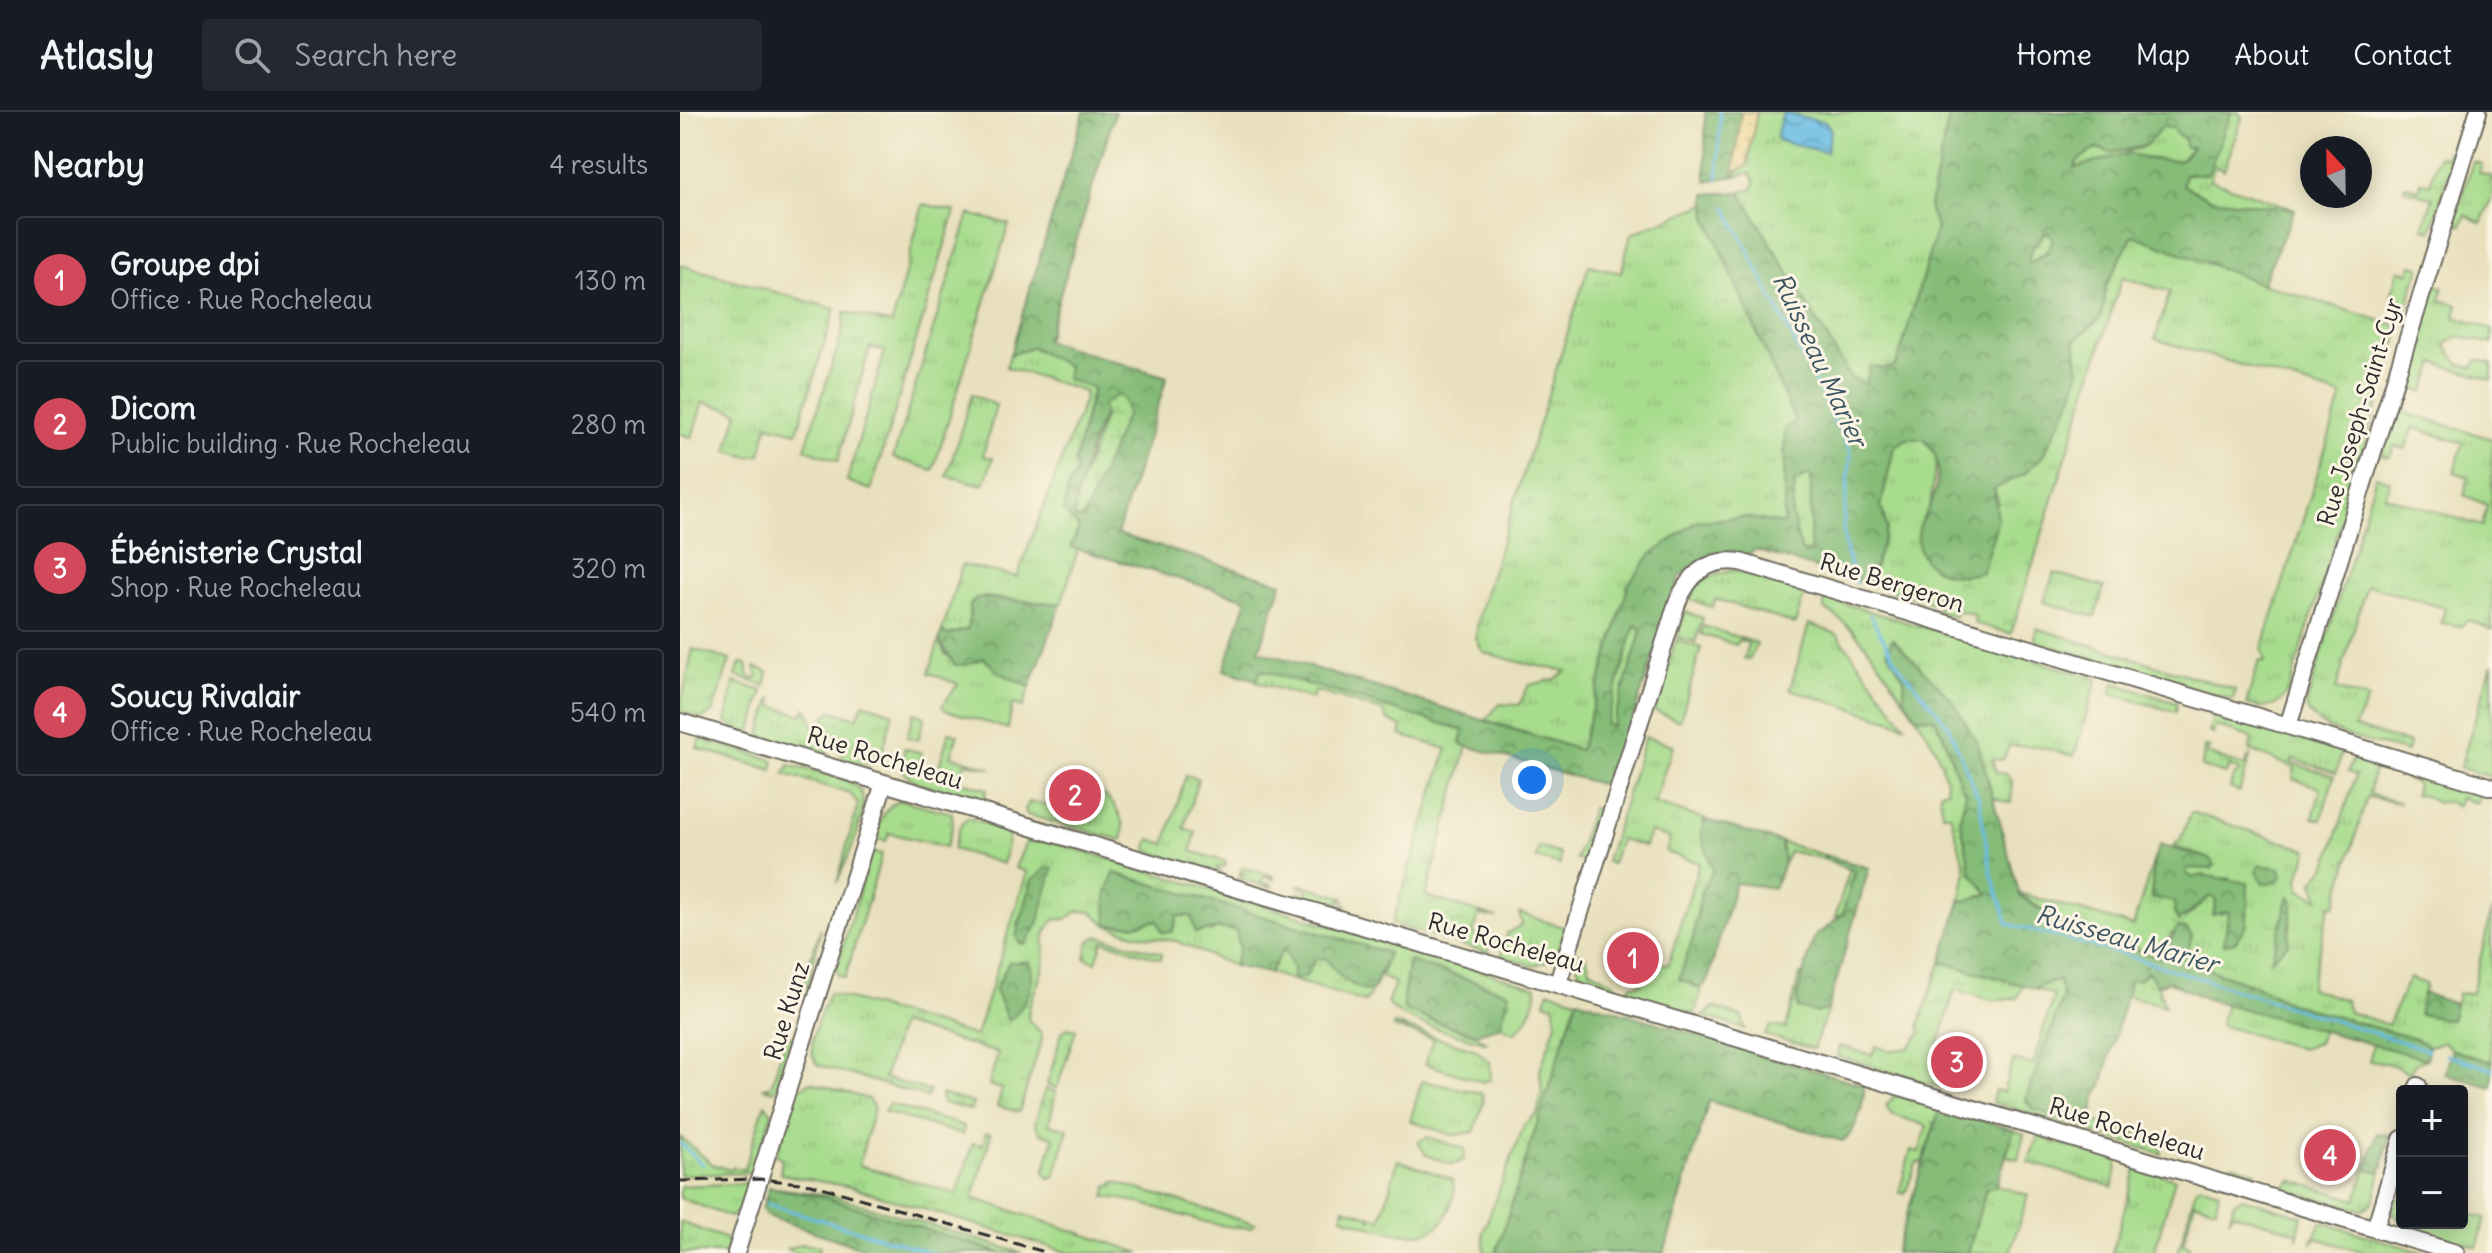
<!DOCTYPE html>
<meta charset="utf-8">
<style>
body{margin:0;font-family:Delius,sans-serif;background:#242831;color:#f1f3f6}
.controls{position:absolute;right:24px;bottom:24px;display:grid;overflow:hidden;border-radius:8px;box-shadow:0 4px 20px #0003}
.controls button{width:72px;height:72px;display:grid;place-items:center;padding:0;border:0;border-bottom:2px solid #363941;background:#171b24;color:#f1f3f6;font:40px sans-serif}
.compass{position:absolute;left:1620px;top:24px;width:72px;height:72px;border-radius:50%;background:#171b24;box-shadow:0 4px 20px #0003;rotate:338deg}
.you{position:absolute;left:852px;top:668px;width:28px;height:28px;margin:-20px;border:6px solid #fff;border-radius:50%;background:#1a73e8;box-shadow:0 0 0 12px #1a73e833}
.badge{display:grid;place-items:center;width:52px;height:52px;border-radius:50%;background:#d1495b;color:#fff;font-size:26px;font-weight:700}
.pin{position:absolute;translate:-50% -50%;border:4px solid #fff;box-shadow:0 2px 8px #0006}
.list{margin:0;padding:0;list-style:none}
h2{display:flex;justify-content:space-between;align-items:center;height:104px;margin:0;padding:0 32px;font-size:34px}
h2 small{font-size:26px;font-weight:400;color:#9ea1a6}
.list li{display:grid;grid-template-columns:52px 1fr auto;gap:24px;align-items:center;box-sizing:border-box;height:128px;margin:0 16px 16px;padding:0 16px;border:2px solid #363941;border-radius:8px}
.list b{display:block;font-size:30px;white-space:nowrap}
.list p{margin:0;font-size:26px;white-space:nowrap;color:#9ea1a6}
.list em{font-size:26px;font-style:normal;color:#9ea1a6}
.icon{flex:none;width:44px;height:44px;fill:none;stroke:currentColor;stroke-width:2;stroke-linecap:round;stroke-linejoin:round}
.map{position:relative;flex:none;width:1812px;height:1141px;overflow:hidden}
header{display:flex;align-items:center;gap:48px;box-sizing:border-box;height:112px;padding:0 40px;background:#171b24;border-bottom:2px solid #363941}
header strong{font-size:38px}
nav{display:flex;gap:44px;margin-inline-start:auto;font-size:28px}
.search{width:560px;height:72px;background:#242831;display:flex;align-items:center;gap:20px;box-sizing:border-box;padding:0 28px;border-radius:8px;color:#9ea1a6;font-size:30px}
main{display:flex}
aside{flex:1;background:#171b24}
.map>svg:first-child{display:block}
</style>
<header>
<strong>Atlasly</strong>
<div class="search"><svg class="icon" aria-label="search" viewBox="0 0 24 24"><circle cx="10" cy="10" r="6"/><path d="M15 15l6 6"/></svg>Search here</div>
<nav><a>Home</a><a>Map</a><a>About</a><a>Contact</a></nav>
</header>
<main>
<aside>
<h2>Nearby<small>4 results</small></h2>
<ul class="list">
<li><span class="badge">1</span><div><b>Groupe dpi</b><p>Office · Rue Rocheleau</p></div><em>130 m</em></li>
<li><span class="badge">2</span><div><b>Dicom</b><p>Public building · Rue Rocheleau</p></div><em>280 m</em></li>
<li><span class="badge">3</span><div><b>Ébénisterie Crystal</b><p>Shop · Rue Rocheleau</p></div><em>320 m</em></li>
<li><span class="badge">4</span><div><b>Soucy Rivalair</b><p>Office · Rue Rocheleau</p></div><em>540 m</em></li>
</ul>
</aside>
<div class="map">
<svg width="1812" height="1141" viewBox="0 0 1812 1141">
<defs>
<pattern id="grass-tufts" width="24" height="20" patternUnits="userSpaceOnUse" patternTransform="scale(2)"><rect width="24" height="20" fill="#a7dc8d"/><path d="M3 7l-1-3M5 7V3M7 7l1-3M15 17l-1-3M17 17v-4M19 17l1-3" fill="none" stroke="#90bd7a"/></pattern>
<pattern id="forest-crowns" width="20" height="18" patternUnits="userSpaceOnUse" patternTransform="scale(2)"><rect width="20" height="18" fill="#85bc78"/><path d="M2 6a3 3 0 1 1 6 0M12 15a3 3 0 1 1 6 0" fill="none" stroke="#6d9963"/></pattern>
<pattern id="wetland-marsh" width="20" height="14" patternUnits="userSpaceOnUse" patternTransform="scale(2)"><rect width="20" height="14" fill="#a7dc8d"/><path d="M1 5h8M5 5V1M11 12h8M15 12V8" fill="none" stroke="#90bd7a"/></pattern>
<pattern id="sand-dots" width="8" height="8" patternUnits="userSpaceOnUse" patternTransform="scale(2)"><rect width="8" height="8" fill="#eeda9e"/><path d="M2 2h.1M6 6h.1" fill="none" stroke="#cb8" stroke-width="1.8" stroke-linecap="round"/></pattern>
<pattern id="water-waves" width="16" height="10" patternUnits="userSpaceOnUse" patternTransform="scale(2)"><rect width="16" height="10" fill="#67bce4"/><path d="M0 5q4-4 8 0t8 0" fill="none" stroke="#5599b9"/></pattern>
</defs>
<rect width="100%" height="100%" fill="#fcf5e5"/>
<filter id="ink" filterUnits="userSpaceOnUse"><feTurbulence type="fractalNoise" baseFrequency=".0125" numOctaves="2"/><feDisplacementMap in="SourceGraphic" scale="16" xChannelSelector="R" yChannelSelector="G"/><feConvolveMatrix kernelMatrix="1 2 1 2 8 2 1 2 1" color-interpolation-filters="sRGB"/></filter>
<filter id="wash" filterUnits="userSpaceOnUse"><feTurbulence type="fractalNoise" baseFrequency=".006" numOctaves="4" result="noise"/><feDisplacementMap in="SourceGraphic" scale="32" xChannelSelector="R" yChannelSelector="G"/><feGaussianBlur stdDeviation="1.8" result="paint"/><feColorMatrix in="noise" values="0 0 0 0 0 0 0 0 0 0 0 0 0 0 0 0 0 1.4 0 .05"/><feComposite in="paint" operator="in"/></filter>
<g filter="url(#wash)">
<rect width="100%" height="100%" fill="#e8e0bc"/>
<path fill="url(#grass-tufts)" stroke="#69845c" stroke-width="2" fill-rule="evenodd" d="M1077 0H1270L1249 96 1257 115 1221 239 1215 254 1204 257 1186 273 1171 266 1060 80 1072 77 1075 69 1070 61 1050 65 1067 53ZM1103 1H1108L1146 40 1099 29Z
M1551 0H1558L1562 6 1544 58 1535 54 1530 68 1615 97 1530 87 1502 73 1505 62H1528Z
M1482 15H1493L1512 35 1500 49 1440 44 1393 56C1412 21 1439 49 1464 34 1471 30 1475 20 1482 15Z
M1767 40 1774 42 1751 119 1743 116 1753 86 1724 77 1725 73 1739 78 1741 70 1750 72 1758 44 1765 45Z
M1793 49 1802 52 1799 61 1812 64V86L1801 111 1786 103 1781 114 1774 111Z
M243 92 275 99 191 378 167 369 205 239 190 235 158 349 125 337 162 222 165 200 212 212Z
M1026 92 1027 105 1116 309 1105 317 1104 413 1065 405 949 471 900 638 806 608 819 592 839 593 849 573 875 567 887 559 842 551 803 540 796 526 799 502 909 153 941 161 951 122Z
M289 102 329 112 253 358 213 346Z
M1368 120 1373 126C1369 143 1360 141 1349 152 1345 143 1360 124 1368 120Z
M1453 122 1582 172 1721 215 1610 574C1601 597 1587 598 1566 592L1579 549 1585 550 1582 537 1662 284 1475 227 1490 180 1442 165 1331 522 1294 511 1295 503 1277 498 1274 505 1255 498 1260 493 1189 472 1207 416 1201 394 1214 335 1227 327H1243L1257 345 1250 394 1240 412 1319 391 1314 377 1399 262 1395 228 1421 206 1426 174Z
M0 153 155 197 117 320 88 313 80 343 69 345 47 339 58 300 23 290 12 325 0 322Z
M1732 153 1740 155 1726 198 1718 195 1721 187 1711 184 1719 158 1729 161Z
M1755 173 1763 175 1760 188 1778 193 1775 205 1812 217V232L1778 224 1765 233 1779 252 1793 256 1797 248 1812 251V268L1755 251 1744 280 1732 277 1729 287 1720 284Z
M351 235 389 255 387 267 413 275 394 352 397 359 388 376 399 415 391 434 398 437 381 492 304 485 290 493 288 517 268 523 262 519 282 453 337 465 405 286 404 280 394 276 326 255 330 243Z
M292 282 316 293 303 344 313 346 304 373 267 364Z
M1716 298 1812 327V518L1788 508 1781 514 1761 511 1765 496 1687 473 1656 577 1688 587 1674 615 1729 631 1727 640C1701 632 1632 622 1626 593L1696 364 1710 369 1705 384 1802 414 1807 393 1784 383 1789 365 1774 360 1783 331 1734 316 1725 337 1714 334 1710 345 1702 344Z
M1129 363 1131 364V441L1121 439 1112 403 1115 369Z
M1052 458 1125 480 1115 512 1036 487 1032 495 1009 487 1021 468Z
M1374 461 1424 475 1415 505 1364 490Z
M1145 486 1417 567 1394 644 1356 634H1329L1323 648 1312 647 1316 660 1326 662 1332 669 1331 691 1312 686C1295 607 1267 584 1213 528L1207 538 1224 567V587L1236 605 1254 606C1270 630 1271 657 1286 682L1280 706 1291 761 1307 778 1305 785 1280 790 1286 758 1270 702H1262L1260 680 1267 678C1265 651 1252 627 1236 605 1210 570 1184 517 1144 497Z
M1005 500 1023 506 1015 530 997 525Z
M1129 512 1157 522 1225 613 1110 577Z
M954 513 962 517 932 614 925 613Z
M1023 514 1077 531 1069 548 1064 547 1068 531 1059 528 1056 533 1021 522Z
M1356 516 1556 578 1553 588 1355 529Z
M996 528 1021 536 1000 609 974 599Z
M259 529 265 542 286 553 304 546 318 560 350 575 343 595 332 592 328 617 265 598 262 594 278 572 249 561Z
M13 537 50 548 33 599 23 607 4 601 0 596Z
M60 551 67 552 68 563 72 567 78 565 75 555 88 560 85 574 56 564Z
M1812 552V665L1780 656Z
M581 558 784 618 780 632 787 634 746 784 817 806 799 803 793 822 809 826V841L712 812 767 637 720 623 722 615 708 608 703 599 635 579 632 587 576 570Z
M54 570 83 579 72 618 67 620 50 615 46 609Z
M1434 571 1497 591 1496 600 1431 582Z
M92 585 93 594 122 603 126 596 149 644 80 624Z
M183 591 213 601 202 642 190 653 165 649 144 605 152 599 177 606Z
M234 601 245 605 238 628 227 625Z
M1534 601 1662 639 1656 661 1613 647 1611 651 1654 664 1641 708 1633 706 1641 676 1613 667 1615 656 1570 638 1572 626 1536 614 1533 622 1529 620Z
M269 620 278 623 271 644 312 656 285 651 280 669 307 677 304 690 237 671 223 660 224 636 242 641 239 652 258 657Z
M965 625 993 633 974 691 1024 707 1022 722 1033 758 1021 781 1013 826 999 867 1021 877 1015 902 947 882 950 874 961 872 964 857 952 853 953 850 969 855V848L988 853 1019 751 986 740 990 726 970 720 965 734 940 727 932 752 926 750Z
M21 627 94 648 92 658 17 636Z
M1524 635H1529L1527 642 1564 654 1571 642 1559 680 1550 676 1553 665 1560 659 1549 654 1546 662 1522 655Z
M1674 643 1711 654 1708 662 1694 658 1689 682 1720 691 1687 685 1655 794 1650 793 1630 876 1665 888 1669 900 1708 913 1729 866 1746 872 1739 902 1771 908 1778 882 1792 881 1812 797 1809 922 1812 950 1772 938 1764 930 1749 934 1609 891 1581 876 1505 849 1512 824 1491 821 1482 846 1462 840 1448 831 1403 826 1339 781 1453 814 1474 747 1471 786 1495 790 1505 807 1530 784 1536 788 1541 802 1549 798 1545 831 1566 808 1550 766C1537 767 1525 763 1513 766L1506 761 1508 755 1531 757V747L1493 734 1500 728 1511 700 1628 738 1619 766 1620 778 1639 787 1633 770 1647 753 1676 663 1668 660Z
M109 653C129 659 158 662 175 673 198 688 165 749 157 771L178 692 170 681 105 662Z
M1726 659 1800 681 1797 691 1780 686 1777 695 1767 689 1757 691 1745 684 1735 683 1737 671 1725 667Z
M506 663 518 667 504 716 516 720 511 739 546 750 545 755H537L541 761 468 739 467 735 470 727 485 732Z
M421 681C436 691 447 711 442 728L347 703 345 698 349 690 369 693 371 685 395 692 396 688 416 693Z
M221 688 272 701 273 713 266 735 209 721 206 729 198 727C196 712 205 693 221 688Z
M912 696 922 700 907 751 896 747Z
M287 706 330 718 323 752 273 737 280 714Z
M349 723 856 875C858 888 846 914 834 920L820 914 830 881 729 849 723 886 749 908 795 922 808 931C782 923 723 912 707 891L715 871 701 865 708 841 435 761 456 813 479 807 492 820 498 804H511L530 820 538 816 556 818 560 836 553 854 496 829 454 822 427 813 412 800 398 799 386 807 374 808C358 829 367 830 364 851 361 870 348 887 348 907L361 921 362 927 339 1000 317 994 322 977 309 973 318 941 220 912 204 966 249 979 247 985 138 953C122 936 142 901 149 881L296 924 347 760 335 756ZM372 757 358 812 337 815 348 789Z
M1101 730 1144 743 1143 747 1109 739 1104 752Z
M859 735 880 742V753L856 746Z
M191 740 202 742 165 866 158 863 156 858Z
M563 755 594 764V767L586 764 582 767 584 772 591 771 592 776 558 766 560 762 567 763 560 760Z
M1170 757 1175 758 1162 803 1155 805Z
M620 772 663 785 665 790 661 787 657 792 667 794 666 798 616 783 618 780 628 782 626 776 618 775Z
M839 801 886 816 873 847 853 854 821 844 827 821 842 813Z
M141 816 128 874 121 873Z
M418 824 482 841 481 847 423 829 416 850 405 846 409 829Z
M604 836 613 856 625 865 635 847 645 846 664 868 685 879 694 876 685 890 589 861Z
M898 840 906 845 910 858 936 872 935 878C914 872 891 867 898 840Z
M1261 850 1343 873 1337 886 1313 889 1275 877 1254 949 1269 954 1262 976 1157 944 1159 934 1192 943 1196 934 1209 939 1229 936 1241 920 1239 913Z
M1468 860 1473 862 1485 894 1445 883 1451 867Z
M1120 862H1123L1117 886 1136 901 1148 897 1133 937 1085 923 1091 914 1106 916Z
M1379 868 1383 884 1346 986 1347 991 1411 1014 1412 1008 1479 1029 1482 1042 1312 990 1315 978 1323 980 1333 948 1353 953 1374 883 1353 876Z
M869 879 897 887 816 1141H805L803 1120 844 1013 857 1002 862 982 860 958 876 911 875 894 865 890Z
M1546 892 1643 917 1638 931 1622 937 1540 913Z
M1034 895 1062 905 1065 917 1023 904Z
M714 912 796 938 810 950 811 967 803 970 745 952 753 927 713 915Z
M388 916 396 918 377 976 367 973 382 920Z
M107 923 114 927 98 974 94 979 84 976 91 974Z
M1701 932 1746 947 1734 953 1730 961 1710 952 1689 949 1693 933Z
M742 969 801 981 804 989 794 1020 772 1023 730 1009Z
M131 970 188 987 194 996 179 1053 277 1082 293 1031 302 1034 306 1021 311 1022 293 1086 461 1141H390L171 1075 100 1062 102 1047 96 1043 118 977Z
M365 977 376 980 369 1012 388 1017 375 1064 369 1066 364 1060 374 1025 360 1021 355 1011Z
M261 982 293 991 291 998 262 991Z
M1215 983 1260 996 1242 1051 1237 1050 1225 1082 1219 1080 1231 1038 1239 1040 1247 1014 1211 1002 1206 994Z
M85 992 92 1001 73 1061 0 1063V1025L32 1052 50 1058 54 1055 64 1058Z
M209 992 284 1014 283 1023 204 1000Z
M1334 1018 1344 1022 1338 1047 1326 1044Z
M747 1025 785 1037 784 1048 773 1053 746 1043 738 1030Z
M1358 1025 1438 1049 1433 1075 1348 1050Z
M718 1048 772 1067C776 1078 773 1087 769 1098 755 1141 693 1115 662 1105L664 1096 690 1104 691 1108 693 1105 701 1107Z
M1552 1052 1576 1060 1580 1071 1552 1062 1549 1058Z
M1462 1056 1495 1067 1474 1141H1432L1456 1058Z
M1686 1057 1701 1060 1694 1089 1683 1098 1607 1079 1605 1075 1611 1068 1676 1088Z
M434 1070H435L575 1112 570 1116C519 1116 475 1089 425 1085L428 1073 433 1074Z
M70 1071 61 1098 50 1105 0 1086V1074Z
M1317 1074 1348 1083 1330 1141H1288L1306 1077Z
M1522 1074 1539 1079 1536 1096 1515 1090 1503 1131 1510 1134 1508 1141H1498L1516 1076Z
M89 1075 150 1083 342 1141H321L143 1085Z
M1717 1085 1722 1087V1111H1782V1100L1806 1106 1797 1135 1724 1113 1711 1099Z
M1562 1086 1622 1104 1617 1128V1120L1553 1101 1549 1108 1554 1090Z
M0 1110 44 1126 48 1130 47 1141H0Z
M1641 1110 1745 1141H1687L1636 1126 1631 1132Z
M121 1132 140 1134 138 1141H115L107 1137Z"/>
<path fill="url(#forest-crowns)" stroke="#587452" stroke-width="2" fill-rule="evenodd" d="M404 0H435L366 229 487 265 437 422 602 471 579 539 900 638 949 471 971 443 1017 409 1065 405 1104 412 1105 317 1115 309 1027 105 1026 82 1060 80 1171 266 1186 272 1190 254 1204 257 1215 254 1221 239 1257 115 1249 96 1270 0H1551L1528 62H1505L1503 73 1530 87 1615 97 1582 172 1453 123 1426 174 1421 206 1395 228 1399 262 1391 288 1362 345 1344 362 1314 377 1318 407 1302 460C1268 471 1228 454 1240 412 1241 407 1247 401 1249 396 1260 374 1263 344 1244 327H1227L1214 335 1201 394 1207 416 1189 472 1076 438 1067 443 1044 440 1030 442 1000 464 930 675 780 632 783 618 581 558 577 568 544 558 567 487 391 435 399 415 383 399 388 376 397 359 394 352 413 276 386 267 388 255 352 235 330 243ZM1482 15 1493 16 1496 22 1504 26 1505 35H1512L1500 49 1467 47 1447 41 1394 56 1398 48 1417 36 1431 41 1465 34ZM1368 120 1373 126 1367 141 1350 151C1345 143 1360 124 1368 120ZM438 282 447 301 403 407 394 405C398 373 416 304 438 282ZM1129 363 1131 365 1130 441 1121 439 1112 403 1115 369ZM955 513 962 517 932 614 926 613Z
M1025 0H1061L1054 60 1050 65 1026 69Z
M296 486 381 492 350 575 318 560 304 546 286 553H275L259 529 262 519 268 523 288 517 290 493Z
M1213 527 1273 589 1298 632 1340 784 1403 826 1448 831 1462 840 1482 846 1497 815 1506 816 1512 824 1505 849 1581 876 1609 891 1736 927 1749 934 1746 947 1527 887 1488 869 1477 873 1468 860 1459 868H1450L1422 973 1415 986 1411 1015 1352 997 1346 986 1383 884 1379 868 1353 876 1261 850 1280 790 1308 782 1291 761 1280 706 1286 682C1271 657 1270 629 1254 606L1236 605 1224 586V566L1207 538Z
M1024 707 1101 730 1104 752 1094 776 1055 771 1028 867 1021 877 999 867 1013 826 1021 781 1033 758 1021 722Z
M1480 733 1531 747 1535 753 1531 757 1508 756 1506 761 1513 766 1522 763 1568 771 1567 812 1555 830 1544 832 1549 799 1533 803 1536 788 1530 784 1498 809 1494 800 1495 790 1471 786 1474 747Z
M1144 743 1189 756 1148 897 1137 901 1118 896 1117 886 1134 825 1162 803 1175 759 1143 747Z
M1580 753 1600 756 1602 764 1597 770 1583 771 1576 760Z
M367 756H373L358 812 346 832 340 831 336 825 352 768Z
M434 761 708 841 694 876 685 879 664 868 645 846 635 847 625 865 613 868V856L604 836 589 861 553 854 560 836 556 819 538 816 516 821 511 804H498L492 820H482L478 808 456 813H427L426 784Z
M1609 784 1613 788 1608 832 1591 848Z
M729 849 830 881 820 914 795 922 725 899 723 886Z
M329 850H349C358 869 344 898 328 909L315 878Z
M1743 881 1775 892 1771 908 1739 902Z
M897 887 1184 973C1185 989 1176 1022 1162 1029L1029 989 984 1141H816Z
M1772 938 1812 950V975L1765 962Z
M1260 996 1334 1018 1319 1066 1317 1074 1306 1077 1288 1141H1215Z
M1697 1021 1710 1023 1701 1060 1686 1057Z
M89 1075 143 1085 321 1141H197L87 1104 82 1097Z"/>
<path fill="url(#wetland-marsh)" stroke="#69845c" stroke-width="2" d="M438 282 444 288 447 301 403 407 394 405 397 382 425 302 422 294Z"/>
<path fill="url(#sand-dots)" stroke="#8c8264" stroke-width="2" d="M1061 0H1077L1067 54 1054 60Z"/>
<path fill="url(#water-waves)" stroke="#497488" stroke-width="2" d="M1103 1 1146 10 1151 18 1146 40 1099 29 1096 25Z"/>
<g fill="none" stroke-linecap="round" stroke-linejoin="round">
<path stroke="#67bce4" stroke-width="3" d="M1038 66 1040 0
M1046 95 1171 341 1163 415 1166 439 1176 471
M1190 503 1217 551 1268 613 1299 687 1311 760 1328 812 1442 842 1748 938
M1766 943 1812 957
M0 1031 23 1053
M87 1092 254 1141"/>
</g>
</g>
<g filter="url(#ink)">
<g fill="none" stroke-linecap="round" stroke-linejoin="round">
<g stroke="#6d6a5e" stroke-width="20">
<path id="minor" d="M0 610 1776 1141
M1608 614 1798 0
M878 871 997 491C1009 463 1027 445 1060 450L1812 675
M1737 979 1738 974
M1695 1117 1722 1027
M56 1141 204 671"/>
</g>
<use href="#minor" stroke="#fff" stroke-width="16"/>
<path stroke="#2b2b2b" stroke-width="3" stroke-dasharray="12 6" stroke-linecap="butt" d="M0 1069 79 1067 131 1072 368 1141"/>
</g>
</g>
<g text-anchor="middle" stroke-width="6" stroke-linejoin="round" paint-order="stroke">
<g font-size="24" fill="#2b2b2b" stroke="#fcf5e5">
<text transform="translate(1680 300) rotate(-73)" y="8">Rue Joseph-Saint-Cyr</text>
<text transform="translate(1212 471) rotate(17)" y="8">Rue Bergeron</text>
<text transform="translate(205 646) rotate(17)" y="8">Rue Rocheleau</text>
<text transform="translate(826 831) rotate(16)" y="8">Rue Rocheleau</text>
<text transform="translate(107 899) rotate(-73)" y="8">Rue Kunz</text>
<text transform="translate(1447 1017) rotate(17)" y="8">Rue Rocheleau</text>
</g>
<g font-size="26" font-style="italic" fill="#3d5662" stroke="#fcf5e5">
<text transform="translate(1140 248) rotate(65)" y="9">Ruisseau Marier</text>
<text transform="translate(1447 827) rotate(16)" y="9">Ruisseau Marier</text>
</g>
</g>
</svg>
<div class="controls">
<button>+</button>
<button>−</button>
</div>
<svg class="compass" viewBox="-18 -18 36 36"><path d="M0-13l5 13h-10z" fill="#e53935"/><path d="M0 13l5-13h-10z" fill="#9ea1a6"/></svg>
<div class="you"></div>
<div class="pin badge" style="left:953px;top:846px">1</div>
<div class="pin badge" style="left:395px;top:683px">2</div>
<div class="pin badge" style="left:1277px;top:950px">3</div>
<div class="pin badge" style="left:1650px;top:1043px">4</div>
</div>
</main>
